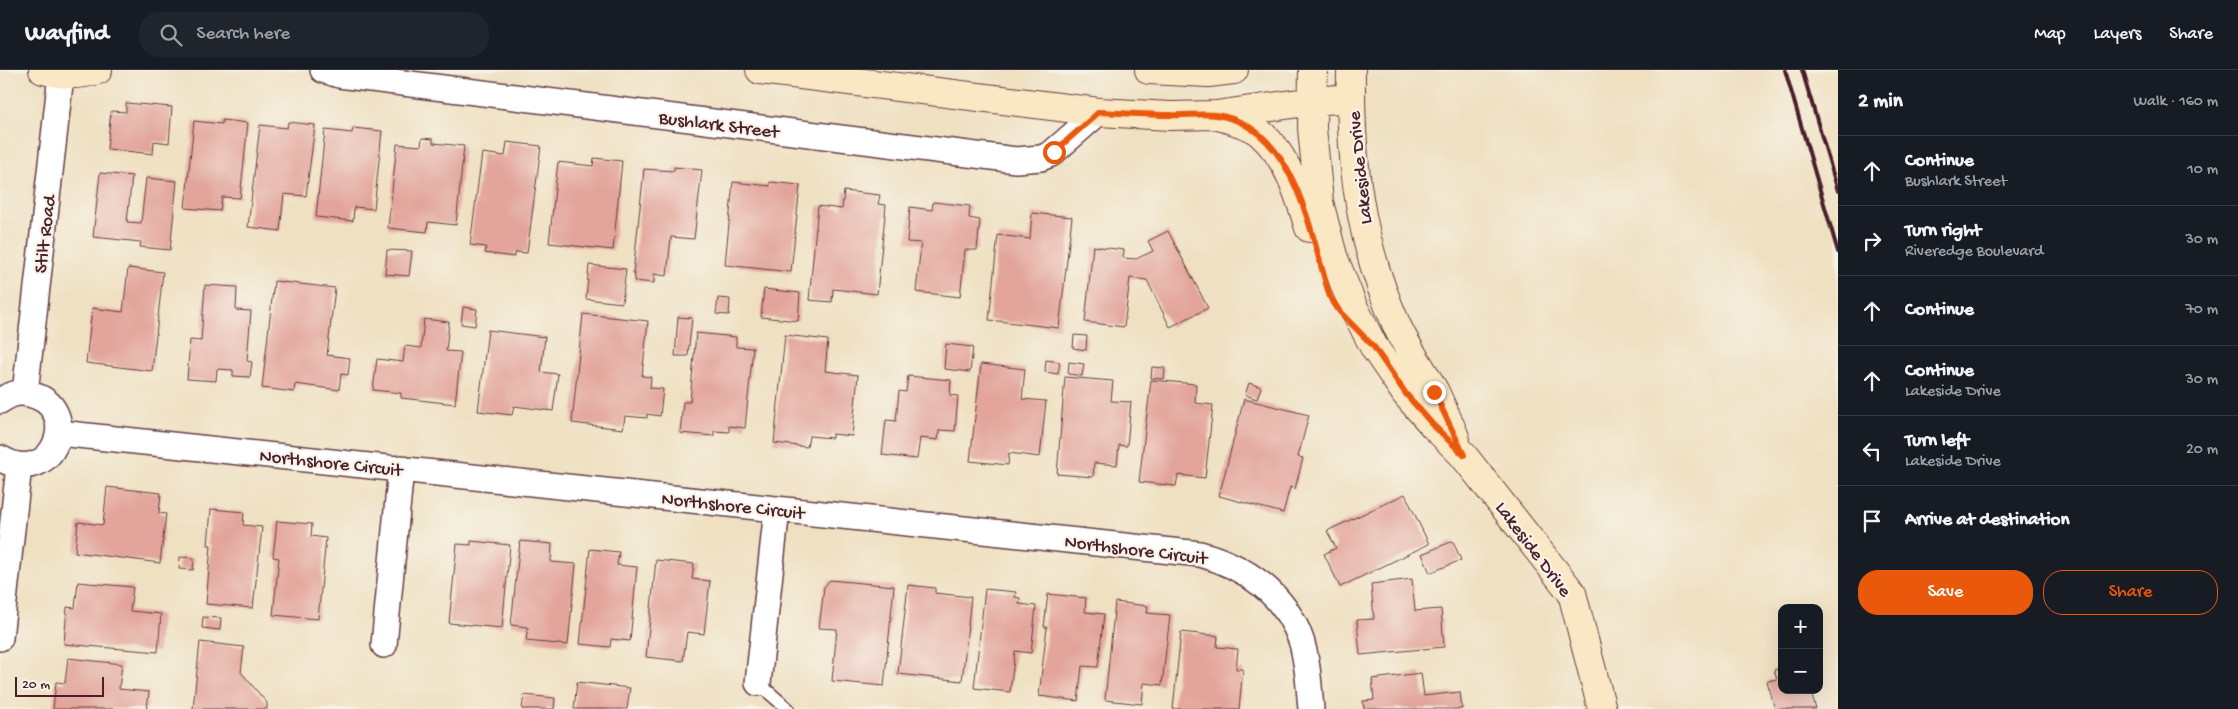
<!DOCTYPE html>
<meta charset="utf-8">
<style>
body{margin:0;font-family:"Gochi Hand",sans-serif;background:#20242c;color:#f1f3f6}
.controls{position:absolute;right:15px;bottom:15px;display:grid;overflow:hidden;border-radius:10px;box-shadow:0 5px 20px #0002}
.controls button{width:45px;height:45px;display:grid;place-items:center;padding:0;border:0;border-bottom:1px solid #363941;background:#171b24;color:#f1f3f6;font:25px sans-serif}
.scale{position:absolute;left:15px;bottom:12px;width:89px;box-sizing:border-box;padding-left:5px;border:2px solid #4a1f2b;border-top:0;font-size:14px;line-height:18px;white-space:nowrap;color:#4a1f2b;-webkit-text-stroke:4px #f7f3e8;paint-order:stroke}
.stop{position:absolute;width:15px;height:15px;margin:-11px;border:4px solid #ea580c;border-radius:50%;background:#fff}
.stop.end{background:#ea580c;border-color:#fff;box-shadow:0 1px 5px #0008}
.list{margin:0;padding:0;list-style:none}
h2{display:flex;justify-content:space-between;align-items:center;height:65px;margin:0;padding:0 20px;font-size:21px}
h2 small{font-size:16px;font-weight:400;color:#9ea1a6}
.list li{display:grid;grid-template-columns:32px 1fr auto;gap:15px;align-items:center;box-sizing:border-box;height:70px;padding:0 20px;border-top:1px solid #363941}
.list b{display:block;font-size:19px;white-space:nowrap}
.list p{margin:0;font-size:16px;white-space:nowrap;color:#9ea1a6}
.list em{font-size:16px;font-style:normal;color:#9ea1a6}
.actions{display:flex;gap:10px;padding:15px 20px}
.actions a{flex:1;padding:11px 0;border:1px solid #ea580c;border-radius:20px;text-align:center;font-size:18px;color:#ea580c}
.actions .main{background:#ea580c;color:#fff}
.icon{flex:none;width:28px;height:28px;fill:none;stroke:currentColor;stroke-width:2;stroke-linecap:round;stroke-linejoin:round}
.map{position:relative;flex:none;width:1838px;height:639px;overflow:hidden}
header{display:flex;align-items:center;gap:30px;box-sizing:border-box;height:70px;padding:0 25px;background:#171b24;border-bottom:1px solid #363941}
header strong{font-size:24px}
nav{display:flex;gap:28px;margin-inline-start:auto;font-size:18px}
.search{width:350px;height:45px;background:#20242c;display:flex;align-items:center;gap:12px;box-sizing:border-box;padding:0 18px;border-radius:20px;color:#9ea1a6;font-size:19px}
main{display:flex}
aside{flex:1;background:#171b24}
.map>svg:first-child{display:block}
</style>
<header>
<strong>Wayfind</strong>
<div class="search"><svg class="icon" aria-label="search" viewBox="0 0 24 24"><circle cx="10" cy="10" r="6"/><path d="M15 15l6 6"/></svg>Search here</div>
<nav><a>Map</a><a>Layers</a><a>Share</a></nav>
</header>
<main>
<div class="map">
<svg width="1838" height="639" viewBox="0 0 1838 639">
<rect width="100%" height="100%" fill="#f7f3e8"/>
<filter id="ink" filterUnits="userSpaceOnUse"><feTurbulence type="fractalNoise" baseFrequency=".02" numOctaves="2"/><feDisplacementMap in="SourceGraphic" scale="10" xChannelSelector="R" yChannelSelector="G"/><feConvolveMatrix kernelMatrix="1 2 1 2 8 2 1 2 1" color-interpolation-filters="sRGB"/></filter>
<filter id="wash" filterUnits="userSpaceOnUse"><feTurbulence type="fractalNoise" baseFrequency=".0096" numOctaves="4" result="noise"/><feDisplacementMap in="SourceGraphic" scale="20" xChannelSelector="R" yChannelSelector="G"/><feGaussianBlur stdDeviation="1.12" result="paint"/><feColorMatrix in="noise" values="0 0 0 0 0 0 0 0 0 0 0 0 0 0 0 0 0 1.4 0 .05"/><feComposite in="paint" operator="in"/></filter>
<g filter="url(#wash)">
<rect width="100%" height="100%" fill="#efe0c1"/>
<g id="blocks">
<path fill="#e3a59b" d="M126 33 172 37 169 73 154 71 153 84 107 79 111 41 126 42Z
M222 50 248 53 240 128 222 127 220 141 185 138 194 51 222 54Z
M288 52 315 55 306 126 284 124 280 161 248 157 260 55 287 58Z
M353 58 382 61 374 139 354 137 353 151 316 147 325 60 352 63Z
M422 68 433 69V73L464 76 456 155 428 152 427 162 388 158 397 74 421 76Z
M507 72 541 76 527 183 516 182 514 187 485 183 486 177 470 175 482 83 505 86Z
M594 88 622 91 613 180 549 173 558 92 593 96Z
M674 97 702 100 694 169 671 167 667 206 654 204V213L634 211 635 204H633L644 99 674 101Z
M100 103 132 106 127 152 141 153 146 108 177 111 170 180 140 177 141 172 93 167Z
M733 112 770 116V112L800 115 791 202 725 195Z
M844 121 880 125 878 134 886 135 877 224 833 219 832 232 809 230 818 136 842 139Z
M933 132 970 136 969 148 980 150 977 180H965L960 227 916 222 921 173 907 172 910 137 932 140Z
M1032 143 1072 147 1059 258 989 250 998 165 1030 169Z
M1168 161 1208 238 1170 257 1147 210 1130 208 1124 257 1085 252 1093 176 1124 180 1123 188 1136 189 1153 181 1148 171Z
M387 180 412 181 409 206 385 204Z
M589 195 626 199 622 233 586 229Z
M128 198 163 202 152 301 86 293 92 238 123 242Z
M274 211 335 218 327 285 350 288 348 305 341 304 339 320 295 314 294 322 262 318Z
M205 215 237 217 236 240 251 241 247 291 252 292 250 307 233 306V300L217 299 216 311 187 309 190 270 201 271Z
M764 219 800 223 798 251 761 247Z
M718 228 730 229 729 245 716 244Z
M463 237 477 239 475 256 461 254Z
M583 244 648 251 642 306 651 307 650 318 663 319 660 346 647 344V348L625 346 623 359 572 353Z
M678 247 692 248 688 286H675Z
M424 249 449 252 446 281 461 282 455 334 401 328V323L373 320 377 289 403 292 405 276 421 278Z
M488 260 545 267 541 302 558 304 553 341 514 336 512 345 478 341Z
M696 263 736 267V277L753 278 745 358 729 356V362L714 361V366L680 363 683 332H690Z
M785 265 828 270 825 301 858 305 852 366 832 364V368L809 366 807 377 774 373Z
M1074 265 1087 266 1086 280 1073 278Z
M946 274 973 277 970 302 944 299Z
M1046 290 1060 292 1058 304 1045 302Z
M1069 292 1084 294 1082 306 1068 304Z
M981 294 1025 299 1022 329 1046 331 1040 387 1009 383 1008 395 970 391Z
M1152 297 1165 298 1164 309 1151 308Z
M908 306 951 310 950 325 958 326 955 361 939 360 938 370 920 368 917 389 882 385 886 350 896 351 899 321 906 322Z
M1065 307 1113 311 1111 331 1131 332 1127 376 1119 375 1117 395 1094 393 1093 407 1057 404Z
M1151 310 1196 314 1195 333 1213 335 1205 408 1178 405 1176 416 1139 412Z
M1249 313 1261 317 1257 329 1245 325Z
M1244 329 1309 345 1298 387 1303 388 1295 419 1290 417 1283 443 1219 426Z
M107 417 161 423 159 443 166 444 160 493 75 482 78 452 103 455Z
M1405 424 1429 474 1340 517 1324 484 1336 478 1327 461Z
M211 439 244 442 243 455 262 457 253 538 206 534 211 475H208Z
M277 451 312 454 311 466 326 468 318 549 273 545 279 488 273 487Z
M471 471 510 475 502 558 449 553 457 474 471 475Z
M520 471 552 474 551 492 576 494 568 575 526 571 528 557 511 555Z
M1453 471 1461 490 1430 503 1422 484Z
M590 479 619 482 617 495 637 497 630 571 611 569 610 577 580 574Z
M180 487 194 488 193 500 179 499Z
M656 490 694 494 692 509 710 511 704 564 687 562 683 591 646 587Z
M1412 509 1415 541 1441 539 1444 577 1360 585 1357 550 1374 549 1371 514Z
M830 510 894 516 884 616 832 611 837 559 819 558 824 517Z
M78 512 133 517 130 541 161 544 158 582 64 574 67 537 75 538Z
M908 515 935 518V523L971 527 962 611 898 604Z
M985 519 1016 522 1015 527 1020 528 1019 534 1036 536 1031 583 1015 581 1010 622 974 618Z
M1048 524 1086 528 1085 542 1104 544 1098 597 1082 596 1078 631 1039 626 1047 557H1044Z
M1115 532 1148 536 1147 543 1170 545 1162 615 1144 613 1142 634 1105 630Z
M203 547 221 548 220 560 202 558Z
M1181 562 1218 566 1217 577 1238 579 1236 599H1243L1239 639H1173Z
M200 572 244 577 241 602 267 633V639H193Z
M68 588 122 594 119 619 149 622 147 639H53L56 612 65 613Z
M1782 598V620H1810L1816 639H1775L1767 611 1777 609 1774 600Z
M1421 603 1424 626 1460 622 1462 639H1364L1363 631 1374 630 1372 609Z
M577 612 630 618 627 639H574Z
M524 625 555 628 554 639H522Z"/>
</g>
</g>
<g filter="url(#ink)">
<use href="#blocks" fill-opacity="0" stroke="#633c42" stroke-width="1"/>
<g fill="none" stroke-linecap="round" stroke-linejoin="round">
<g stroke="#633c42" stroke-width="15">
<path id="lane" d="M758 613 788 639"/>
</g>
<g stroke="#633c42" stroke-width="28">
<path id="street" d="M323 0 339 5 1016 90 1041 88 1051 84 1099 42
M25 323 61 5
M0 331C8 325 19 321 29 324 85 336 54 421 0 388
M59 363 1200 484C1245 496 1285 524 1301 570 1308 592 1309 617 1311 639
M0 568 19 396
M384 575 401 398
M758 613 777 439"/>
</g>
<g stroke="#633c42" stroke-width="30">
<path id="secondary" d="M43 0C63 5 78 6 98 0
M760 0 1099 42 1170 46 1216 45 1313 31 1351 28
M1149 0 1208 3 1234 0
M1313 0 1312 58 1319 132 1333 186 1353 236 1374 277 1406 324 1434 356 1463 385 1572 523 1602 639
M1351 0C1350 91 1359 172 1397 256 1408 280 1423 300 1435 322 1442 337 1449 352 1455 367
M1218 46C1232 50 1249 54 1260 63 1288 87 1299 125 1309 158"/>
</g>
<use href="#lane" stroke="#fff" stroke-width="12"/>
<use href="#street" stroke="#fff" stroke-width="25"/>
<use href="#secondary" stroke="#fae7c3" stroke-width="28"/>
<path stroke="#4a1f2b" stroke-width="4" d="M1785 0 1838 182
M1802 0 1838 121"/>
</g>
</g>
<g fill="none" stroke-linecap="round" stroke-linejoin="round" filter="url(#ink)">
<path stroke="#ea580c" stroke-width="6" d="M1054 82 1099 42C1123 43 1147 45 1171 45 1185 46 1202 43 1216 45 1296 56 1310 164 1330 227L1340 242 1374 277 1406 324 1434 356 1464 385 1434 322"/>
</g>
<g text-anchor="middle" stroke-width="4.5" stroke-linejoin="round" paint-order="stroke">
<g font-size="19" fill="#4a1f2b" stroke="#f7f3e8">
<text transform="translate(719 53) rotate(7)" y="7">Bushlark Street</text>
<text transform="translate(1358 98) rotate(-96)" y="7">Lakeside Drive</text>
<text transform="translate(43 164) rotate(-83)" y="7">Stilt Road</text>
<text transform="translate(331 391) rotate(6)" y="7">Northshore Circuit</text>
<text transform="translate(733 434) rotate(6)" y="7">Northshore Circuit</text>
<text transform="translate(1136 478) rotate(7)" y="7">Northshore Circuit</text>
<text transform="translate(1535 478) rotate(53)" y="7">Lakeside Drive</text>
</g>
</g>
</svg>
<div class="controls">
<button>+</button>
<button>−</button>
</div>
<div class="scale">20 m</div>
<div class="stop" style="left:1054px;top:82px"></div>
<div class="stop end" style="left:1434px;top:322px"></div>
</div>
<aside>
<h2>2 min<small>Walk · 160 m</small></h2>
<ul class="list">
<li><svg class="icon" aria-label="ahead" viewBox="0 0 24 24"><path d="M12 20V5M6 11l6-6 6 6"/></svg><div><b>Continue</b><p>Bushlark Street</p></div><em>10 m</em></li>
<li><svg class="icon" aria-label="right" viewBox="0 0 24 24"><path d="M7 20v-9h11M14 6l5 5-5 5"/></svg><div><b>Turn right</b><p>Riveredge Boulevard</p></div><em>30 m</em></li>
<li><svg class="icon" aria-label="ahead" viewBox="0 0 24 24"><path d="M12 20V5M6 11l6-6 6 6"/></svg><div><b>Continue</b></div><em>70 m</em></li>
<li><svg class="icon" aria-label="ahead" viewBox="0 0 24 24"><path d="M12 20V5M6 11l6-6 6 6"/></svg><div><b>Continue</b><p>Lakeside Drive</p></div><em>30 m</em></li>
<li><svg class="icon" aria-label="left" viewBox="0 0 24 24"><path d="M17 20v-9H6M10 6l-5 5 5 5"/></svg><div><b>Turn left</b><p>Lakeside Drive</p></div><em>20 m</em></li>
<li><svg class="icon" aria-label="arrive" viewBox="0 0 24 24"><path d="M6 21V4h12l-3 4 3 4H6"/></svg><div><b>Arrive at destination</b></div></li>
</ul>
<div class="actions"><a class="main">Save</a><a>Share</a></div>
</aside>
</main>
